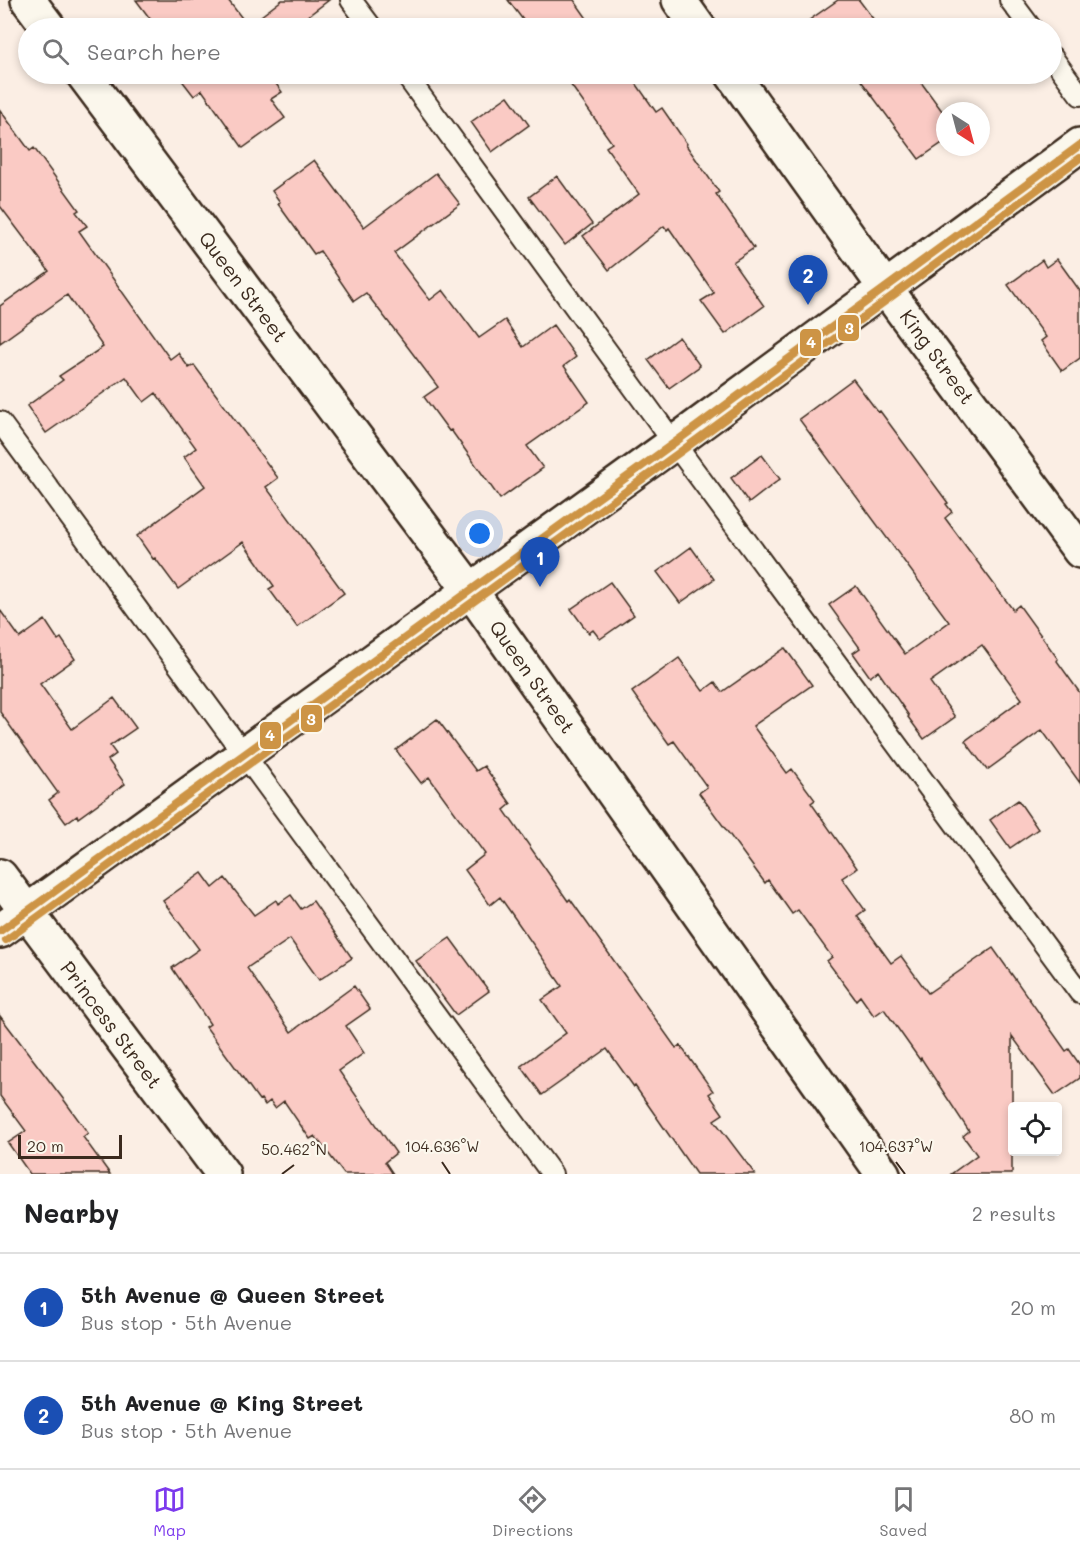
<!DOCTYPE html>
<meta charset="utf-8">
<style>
body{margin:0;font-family:Mali,sans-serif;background:#f6f6f6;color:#202124}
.controls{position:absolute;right:18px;bottom:18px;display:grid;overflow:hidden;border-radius:6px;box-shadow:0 3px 9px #0003}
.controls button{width:54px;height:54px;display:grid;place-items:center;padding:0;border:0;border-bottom:2px solid #e0e0e0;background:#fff;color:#202124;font:30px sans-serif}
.compass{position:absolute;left:936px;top:102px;width:54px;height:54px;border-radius:50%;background:#fff;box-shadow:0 3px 9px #0003;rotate:144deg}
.scale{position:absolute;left:18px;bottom:15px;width:104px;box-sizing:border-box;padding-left:6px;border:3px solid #3b2a1e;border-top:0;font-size:16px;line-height:21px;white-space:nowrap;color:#3b2a1e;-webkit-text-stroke:4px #fbf7ec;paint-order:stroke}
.you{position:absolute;left:480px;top:534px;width:21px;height:21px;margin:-15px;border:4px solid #fff;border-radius:50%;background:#1a73e8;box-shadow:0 0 0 9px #1a73e833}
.badge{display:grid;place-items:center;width:39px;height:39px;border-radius:50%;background:#7c3aed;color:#fff;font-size:20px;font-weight:700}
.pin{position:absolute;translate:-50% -50px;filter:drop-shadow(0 2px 3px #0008)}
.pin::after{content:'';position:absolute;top:32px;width:21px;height:18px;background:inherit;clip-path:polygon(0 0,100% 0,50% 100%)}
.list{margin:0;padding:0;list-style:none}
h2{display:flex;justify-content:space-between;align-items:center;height:78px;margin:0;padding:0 24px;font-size:26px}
h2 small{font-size:20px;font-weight:400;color:#757577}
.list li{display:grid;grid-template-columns:39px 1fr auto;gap:18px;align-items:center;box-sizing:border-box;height:108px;padding:0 24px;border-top:2px solid #e0e0e0}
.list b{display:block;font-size:22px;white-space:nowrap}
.list p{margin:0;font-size:20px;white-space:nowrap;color:#757577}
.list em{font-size:20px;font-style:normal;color:#757577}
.icon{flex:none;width:33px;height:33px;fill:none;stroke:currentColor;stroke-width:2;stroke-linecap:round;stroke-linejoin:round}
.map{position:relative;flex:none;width:1080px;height:1174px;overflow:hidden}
.search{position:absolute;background:#fff;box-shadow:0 3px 9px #0003;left:18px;right:18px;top:18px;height:66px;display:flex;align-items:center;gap:15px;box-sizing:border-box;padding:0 21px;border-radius:33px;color:#757577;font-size:22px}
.sheet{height:294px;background:#fff}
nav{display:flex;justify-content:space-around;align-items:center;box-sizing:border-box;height:84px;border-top:2px solid #e0e0e0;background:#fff;font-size:16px;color:#757577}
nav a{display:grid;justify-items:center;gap:3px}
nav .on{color:#7c3aed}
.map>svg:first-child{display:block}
</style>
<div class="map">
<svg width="1080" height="1174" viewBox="0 0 1080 1174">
<rect width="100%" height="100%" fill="#fbeee4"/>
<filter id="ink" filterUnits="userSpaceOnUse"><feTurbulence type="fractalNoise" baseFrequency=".0167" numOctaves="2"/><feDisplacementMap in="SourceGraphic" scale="12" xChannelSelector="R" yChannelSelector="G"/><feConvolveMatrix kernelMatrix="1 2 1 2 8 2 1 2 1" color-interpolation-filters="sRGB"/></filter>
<g filter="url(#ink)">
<path fill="#facac4" stroke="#3b2a1e" stroke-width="1.5" d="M136 0H228L248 26 282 0H329L292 28H157Z
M508 0H574L593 27 591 28H529Z
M838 0H859L880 28H798Z
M177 74H269L282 92 271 99 285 118 243 148 202 90 194 96Z
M563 74H625L628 78 631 76 656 112 662 108 687 144 686 145 719 192 716 194 754 248 733 262 764 306 725 334 701 301 714 293 669 228 667 230 664 226 609 270 583 236 639 194 606 147 612 143Z
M856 74H915L945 115V141L919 159Z
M508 96 529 125 492 152 471 122Z
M0 110 30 151 34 148 79 210 76 212 87 226 79 231 170 359 178 353 189 368 194 365 278 478 266 487 344 593 297 627 269 589 274 586 243 542 178 589 155 558 153 559 137 536 205 486 184 457 196 448 156 393 144 402 126 377 46 433 27 406 63 380 59 376 103 347 67 295 0 343V306L49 271 0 206Z
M314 160 364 227 436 173 460 204 394 253 430 300 443 290 479 338 505 320 523 347 553 325 576 357 564 366 589 402 527 446 543 468 500 499 451 430 449 431 424 397 438 387 407 346 366 293 354 301 320 251 314 254 278 204 280 202 272 191Z
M557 176 592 224 565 245 529 197Z
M1057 259 1080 291V358L1062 371 1041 341 1046 337 1008 285 1042 260 1046 267Z
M679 337 700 366 669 388 648 360Z
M853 379 878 412 880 411 948 503 946 504 952 512 945 518 1013 610 1019 605 1058 659 1057 661 1080 693V783L1042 730 987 770 965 741 1022 699 982 645 930 682 955 717 924 739 908 717 909 716 878 671 870 677 853 653 860 648 829 605 856 586 905 654 949 622 799 419Z
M762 455 780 479 749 503 731 478Z
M691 547 714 579 680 603 657 572Z
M610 582 634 615 600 639 593 630 589 633 587 631 571 609Z
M0 610 20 638 45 620 58 640 61 638 75 659 40 684 72 729 114 698 136 728 110 746 116 754 108 760 125 784 78 818 77 815 66 823 49 800 58 793 0 712Z
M785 648 812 685 753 726 787 773 792 769 815 800 811 803 857 868 842 878 865 910 857 916 891 963 901 956 928 993 993 948 1066 1051 1069 1049 1080 1065V1078L1055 1095 1012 1036V1174H951L977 1155 963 1136 969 1131 921 1058 920 1060 884 1009 874 1016 860 996 856 1000 827 961 832 957 798 910 792 914 768 880 765 883 699 793 707 787 674 741 669 744 632 692 679 658 703 691 715 682 722 692Z
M437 719 476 771 484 766 511 804 504 810 568 901 570 899 676 1048 680 1045 713 1091 709 1094 723 1114 714 1120 755 1174H696L635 1086 634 1087 607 1049 542 1095 521 1066 566 1033 542 1000 562 986 500 897 490 905 465 870 485 854 429 777 421 783 396 750Z
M1018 800 1038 829 1010 848 990 820Z
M202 873 213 888 225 878 254 915 276 900 278 904 291 895 301 909 313 901 352 958 319 980 290 939 247 968 291 1032 354 986 370 1009 346 1026 364 1053 339 1071 396 1153 385 1162 393 1174H344L315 1136 310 1139 284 1101 275 1108 270 1101 265 1105 261 1099 259 1100 206 1027 210 1024 172 968 199 949 163 901Z
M450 938 489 991 456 1015 416 961Z
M0 1016 64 1100 88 1133 83 1137 110 1174H30L8 1143 26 1131 0 1096Z"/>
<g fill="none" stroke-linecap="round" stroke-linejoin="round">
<g stroke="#3b2a1e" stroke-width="24">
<path id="lane" d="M351 0 372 28
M1010 0 1031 28
M1052 57 1080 95
M405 74 674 443 1080 993
M0 422 552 1174"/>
</g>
<g stroke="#3b2a1e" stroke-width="38">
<path id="street" d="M28 0 49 28
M679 0 699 28
M83 74 470 590 883 1174
M732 74 886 289 1080 551
M0 876 223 1174
M0 931 674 443 1080 145"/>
</g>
<use href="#lane" stroke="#fbf7ec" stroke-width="20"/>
<use href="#street" stroke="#fbf7ec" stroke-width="33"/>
<g stroke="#fbf7ec" stroke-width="12">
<path id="bus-1" d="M0 931 674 443 1080 145"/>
</g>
<g stroke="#fbf7ec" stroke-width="12">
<path id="bus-2" d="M6 940 680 452 1080 158"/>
</g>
<use href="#bus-1" stroke="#cd9445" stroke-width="8"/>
<use href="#bus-2" stroke="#cd9445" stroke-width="8"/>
</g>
</g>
<path fill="none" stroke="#3b2a1e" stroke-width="2" d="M442 1162 450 1174M896 1162 905 1174M282 1174 294 1165"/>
<g text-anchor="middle" stroke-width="4.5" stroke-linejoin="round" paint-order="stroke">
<g font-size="20" fill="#3b2a1e" stroke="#fbf7ec">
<text transform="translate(243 287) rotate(53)" y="7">Queen Street</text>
<text transform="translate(937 357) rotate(54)" y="7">King Street</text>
<text transform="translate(532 677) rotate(55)" y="7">Queen Street</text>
<text transform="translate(111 1025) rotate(53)" y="7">Princess Street</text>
</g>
</g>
<g font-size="15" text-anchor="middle" fill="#3b2a1e" stroke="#fbf7ec" stroke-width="4.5" stroke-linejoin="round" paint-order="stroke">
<text x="442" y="1152">104.636°W</text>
<text x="896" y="1152">104.637°W</text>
<text x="294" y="1155">50.462°N</text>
</g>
<g stroke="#fbf7ec" stroke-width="2">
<rect x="837" y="314" width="23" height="28" rx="6" fill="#cd9445"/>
<rect x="799" y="328" width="23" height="29" rx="6" fill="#cd9445"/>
<rect x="300" y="704" width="23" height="29" rx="6" fill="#cd9445"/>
<rect x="259" y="721" width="23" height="29" rx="6" fill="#cd9445"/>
</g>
<g font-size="16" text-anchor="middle" font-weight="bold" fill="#fff">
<text x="849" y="334">3</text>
<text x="811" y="348">4</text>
<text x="311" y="725">3</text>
<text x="270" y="741">4</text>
</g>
</svg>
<div class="controls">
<button><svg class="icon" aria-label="locate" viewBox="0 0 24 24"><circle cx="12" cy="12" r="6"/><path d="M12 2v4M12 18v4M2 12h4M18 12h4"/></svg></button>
</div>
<svg class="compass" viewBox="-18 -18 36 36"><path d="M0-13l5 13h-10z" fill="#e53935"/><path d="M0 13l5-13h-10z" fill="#757577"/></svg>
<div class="scale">20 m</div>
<div class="you"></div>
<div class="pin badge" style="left:540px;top:587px;background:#1a4fb4">1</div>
<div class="pin badge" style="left:808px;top:305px;background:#1a4fb4">2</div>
<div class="search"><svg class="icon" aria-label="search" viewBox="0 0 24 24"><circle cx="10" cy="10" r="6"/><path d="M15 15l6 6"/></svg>Search here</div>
</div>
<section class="sheet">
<h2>Nearby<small>2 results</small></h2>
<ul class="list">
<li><span class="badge" style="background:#1a4fb4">1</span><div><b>5th Avenue @ Queen Street</b><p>Bus stop · 5th Avenue</p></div><em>20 m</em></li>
<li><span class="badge" style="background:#1a4fb4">2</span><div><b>5th Avenue @ King Street</b><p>Bus stop · 5th Avenue</p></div><em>80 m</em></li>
</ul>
</section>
<nav>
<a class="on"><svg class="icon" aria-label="map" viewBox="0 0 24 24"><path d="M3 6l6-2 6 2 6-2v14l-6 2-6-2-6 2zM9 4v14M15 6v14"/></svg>Map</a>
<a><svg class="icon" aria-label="directions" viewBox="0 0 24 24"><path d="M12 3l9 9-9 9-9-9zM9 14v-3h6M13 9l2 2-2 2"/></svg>Directions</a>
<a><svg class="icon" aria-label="saved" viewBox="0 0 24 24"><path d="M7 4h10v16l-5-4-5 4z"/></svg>Saved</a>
</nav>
